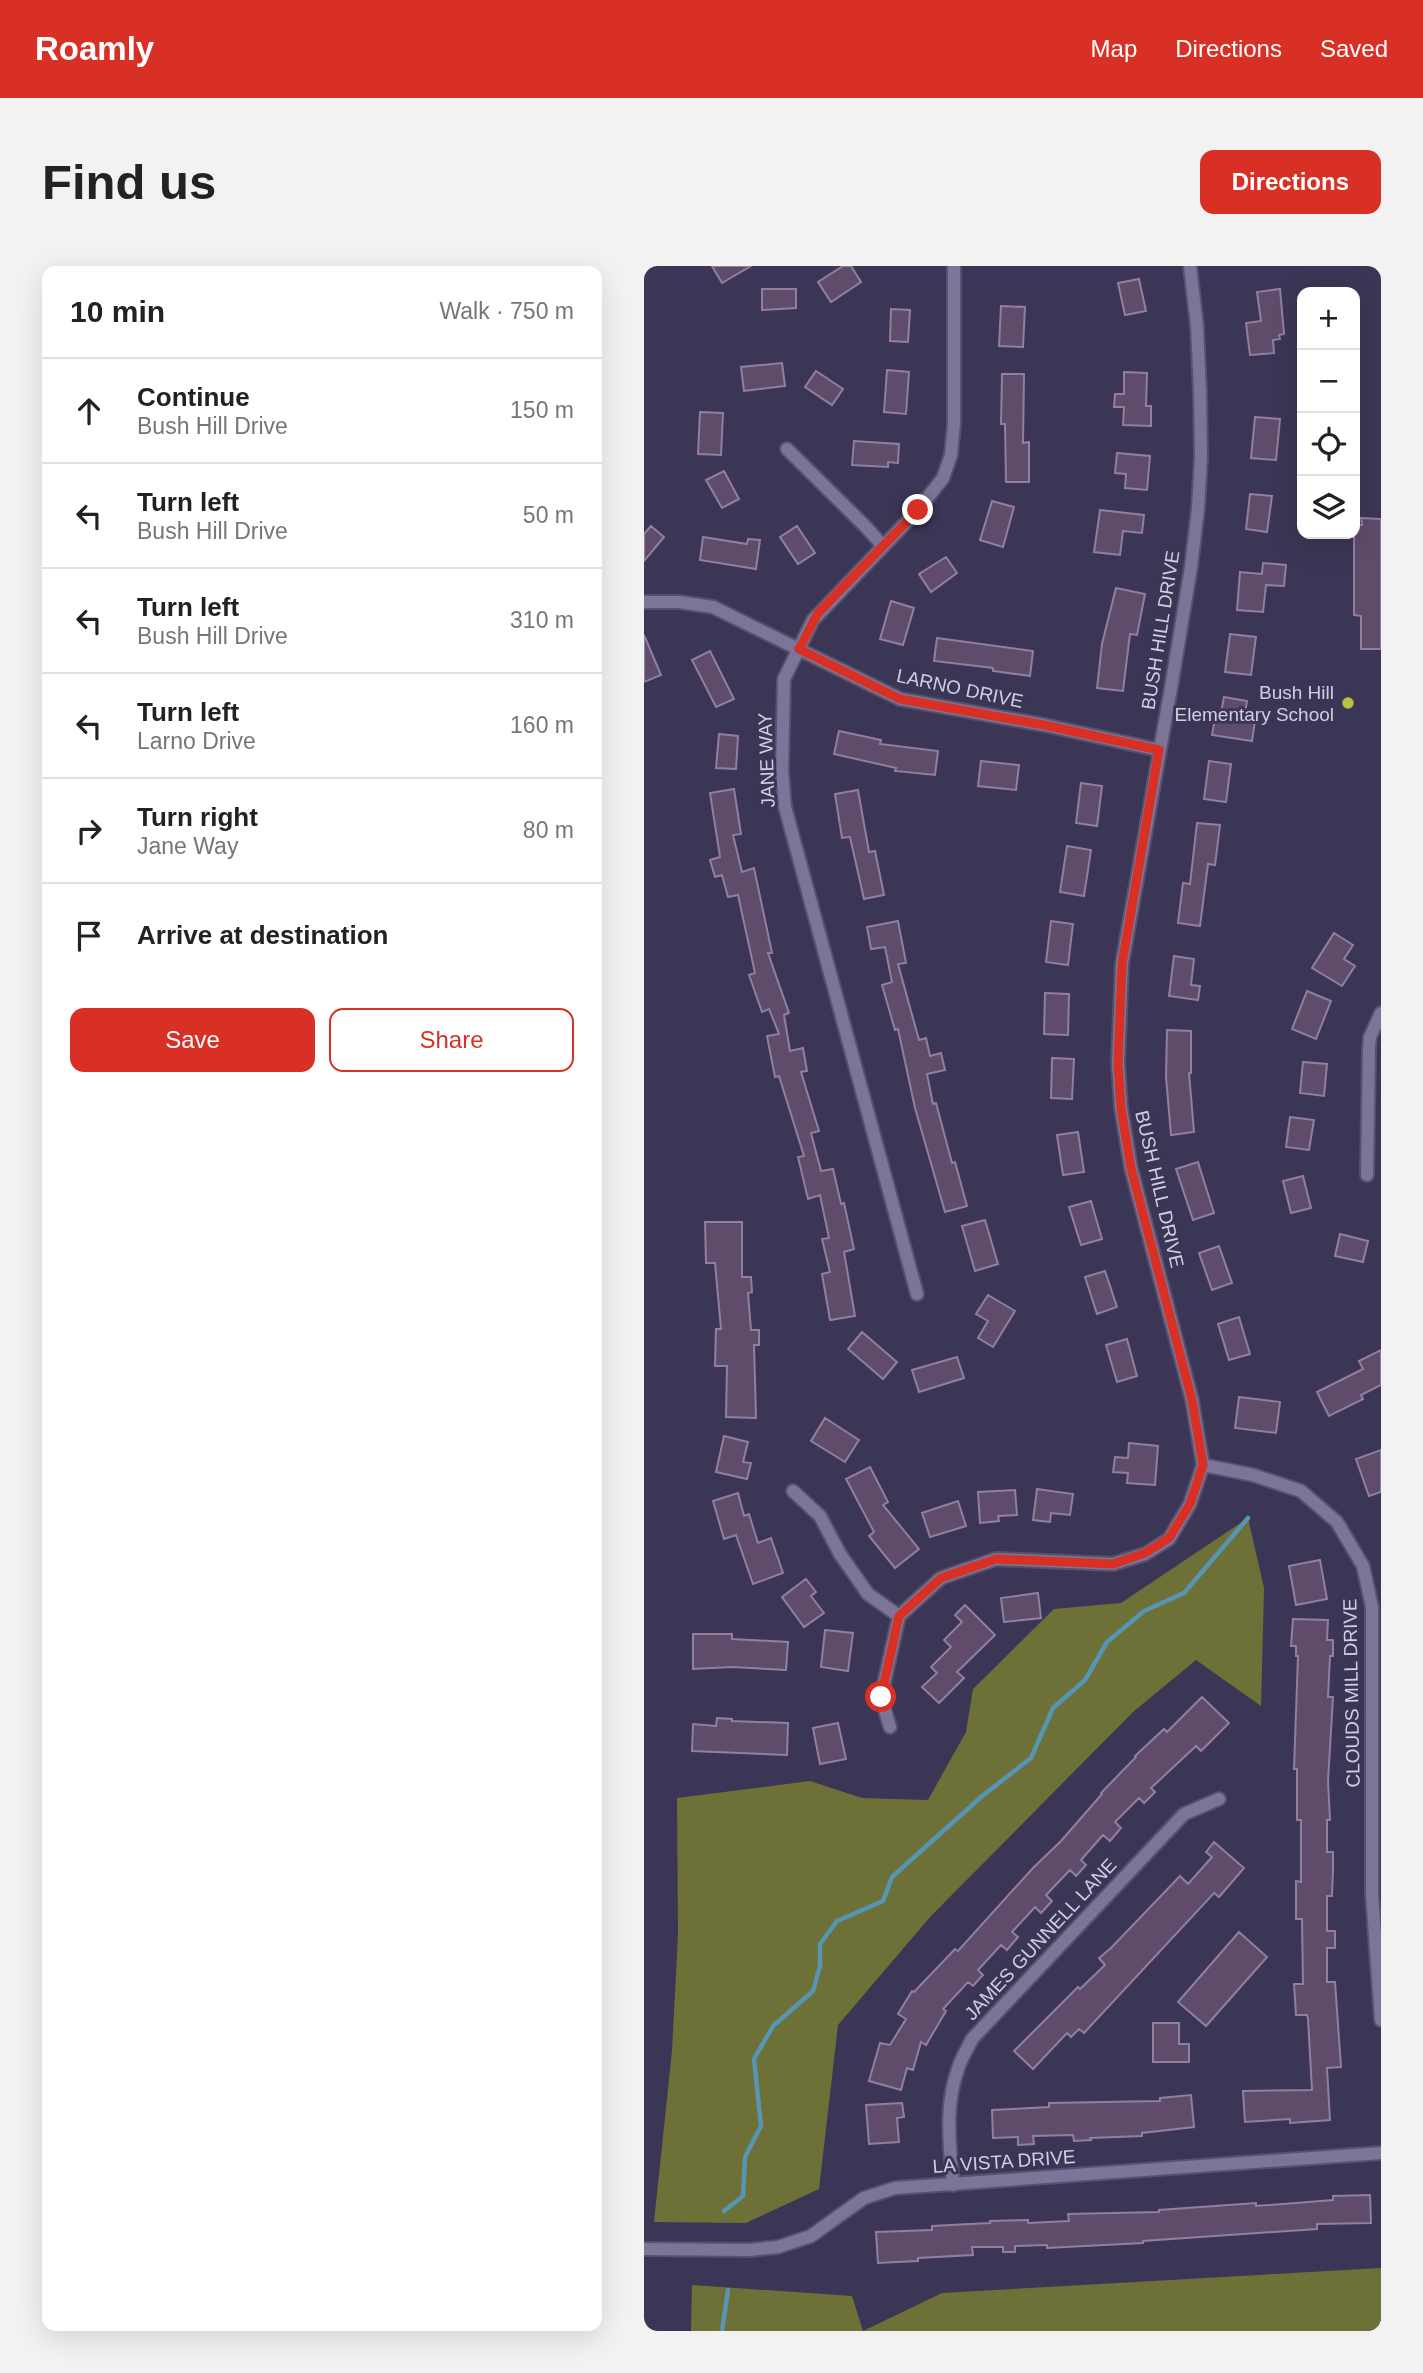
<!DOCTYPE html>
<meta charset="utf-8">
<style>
body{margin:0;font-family:Helvetica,sans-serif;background:#f2f2f2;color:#222}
.controls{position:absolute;right:21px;top:21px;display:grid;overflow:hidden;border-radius:14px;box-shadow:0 7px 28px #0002}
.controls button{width:63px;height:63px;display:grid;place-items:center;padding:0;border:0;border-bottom:2px solid #e0e0e0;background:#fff;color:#222;font:35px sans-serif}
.stop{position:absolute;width:21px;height:21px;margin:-16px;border:5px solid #d93025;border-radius:50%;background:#fff}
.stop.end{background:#d93025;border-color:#fff;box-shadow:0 2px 7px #0008}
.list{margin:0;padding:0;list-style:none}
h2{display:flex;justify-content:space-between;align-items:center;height:91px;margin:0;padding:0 28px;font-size:30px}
h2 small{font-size:23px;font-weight:400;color:#767676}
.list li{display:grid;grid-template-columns:46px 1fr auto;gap:21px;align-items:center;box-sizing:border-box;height:105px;padding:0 28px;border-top:2px solid #e0e0e0}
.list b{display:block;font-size:26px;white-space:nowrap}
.list p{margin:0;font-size:23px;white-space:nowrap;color:#767676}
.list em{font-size:23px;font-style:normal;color:#767676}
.actions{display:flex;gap:14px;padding:21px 28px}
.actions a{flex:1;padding:16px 0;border:2px solid #d93025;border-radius:14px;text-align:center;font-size:24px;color:#d93025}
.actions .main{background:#d93025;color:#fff}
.icon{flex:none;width:38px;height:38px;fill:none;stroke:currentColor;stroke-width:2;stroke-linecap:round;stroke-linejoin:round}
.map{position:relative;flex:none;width:737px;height:2065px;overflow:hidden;border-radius:14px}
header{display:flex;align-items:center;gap:42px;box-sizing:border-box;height:98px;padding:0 35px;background:#d93025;color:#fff}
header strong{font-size:33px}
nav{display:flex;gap:38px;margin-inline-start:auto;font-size:24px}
.intro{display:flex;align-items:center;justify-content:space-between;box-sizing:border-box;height:168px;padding:0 42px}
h1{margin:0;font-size:49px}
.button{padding:18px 32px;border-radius:14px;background:#d93025;color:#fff;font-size:24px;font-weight:700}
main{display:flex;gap:42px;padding:0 42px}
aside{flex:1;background:#fff;border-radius:14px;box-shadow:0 7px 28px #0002}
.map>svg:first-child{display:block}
</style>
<header>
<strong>Roamly</strong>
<nav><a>Map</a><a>Directions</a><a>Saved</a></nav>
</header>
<div class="intro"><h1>Find us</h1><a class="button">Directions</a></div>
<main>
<aside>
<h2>10 min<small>Walk · 750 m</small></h2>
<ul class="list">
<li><svg class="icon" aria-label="ahead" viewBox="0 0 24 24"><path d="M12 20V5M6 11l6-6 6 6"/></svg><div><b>Continue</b><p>Bush Hill Drive</p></div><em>150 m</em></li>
<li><svg class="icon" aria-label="left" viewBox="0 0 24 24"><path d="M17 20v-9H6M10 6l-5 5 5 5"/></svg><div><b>Turn left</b><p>Bush Hill Drive</p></div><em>50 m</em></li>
<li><svg class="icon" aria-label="left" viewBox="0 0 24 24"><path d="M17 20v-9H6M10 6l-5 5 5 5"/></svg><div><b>Turn left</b><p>Bush Hill Drive</p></div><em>310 m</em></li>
<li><svg class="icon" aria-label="left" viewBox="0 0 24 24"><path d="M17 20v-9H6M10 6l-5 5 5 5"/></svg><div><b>Turn left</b><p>Larno Drive</p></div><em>160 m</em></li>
<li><svg class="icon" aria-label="right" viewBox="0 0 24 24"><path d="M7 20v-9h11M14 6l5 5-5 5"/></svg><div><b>Turn right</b><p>Jane Way</p></div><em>80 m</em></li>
<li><svg class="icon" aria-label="arrive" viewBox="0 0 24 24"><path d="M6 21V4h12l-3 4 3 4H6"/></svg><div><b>Arrive at destination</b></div></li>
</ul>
<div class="actions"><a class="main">Save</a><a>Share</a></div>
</aside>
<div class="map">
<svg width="737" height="2065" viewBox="0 0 737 2065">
<rect width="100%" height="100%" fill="#3c3656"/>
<path fill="#6d7137" d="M604 1252 620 1322 617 1440 552 1394 489 1446 287 1650 194 1759 175 1923 102 1957 10 1956 28 1785 34 1669 33 1532 166 1515 218 1532 284 1534 322 1466 329 1423 410 1343 477 1337Z
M737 2002V2065H219L298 2027Z
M48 2019 208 2030 219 2065H47Z"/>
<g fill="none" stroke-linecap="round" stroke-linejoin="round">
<path stroke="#5695b4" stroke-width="4.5" d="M80 1945 99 1930 101 1891 117 1860 110 1793 129 1760 169 1725 176 1700V1678L193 1655 239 1635 248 1611 337 1531 387 1492 409 1442 441 1414 463 1376 500 1345 540 1327 604 1252
M78 2065 84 2024"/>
</g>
<path fill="#5f4c6b" stroke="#927e9f" stroke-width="2" d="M68 0H107L78 17Z
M199 0H207L217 16 187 36 174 16Z
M495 13 502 45 481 49 474 17Z
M118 23H152V42L118 44Z
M636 23 640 68 635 69 636 73 629 74 630 87 606 89 602 57 617 55 613 26Z
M357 40 381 41 379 81 355 80Z
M247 43 266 44 264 76 246 75Z
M138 97 141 120 100 125 97 101Z
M243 104 265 106 262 148 240 146Z
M172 105 199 123 188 139 161 121Z
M480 106 503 107 502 140H507V160L479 159 480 141H470L471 128H480Z
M358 108H380L379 177 385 176V216H362L361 158H357Z
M56 146 79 147 77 189 54 188Z
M611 151 636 153 632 194 607 192Z
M210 175 255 178 254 197 244 196V201L208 199Z
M473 187 506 190 503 224 481 222 482 208 471 207Z
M80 205 95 233 78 242 62 214Z
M606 228 628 230 623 266 602 263Z
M348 235 370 241 359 281 336 274Z
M456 244 500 249 498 267 479 265 476 289 450 286Z
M717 252 737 253V383H717V350L710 349V268L711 259H718Z
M7 260 20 271 0 295V268Z
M153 260 171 287 154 298 136 271Z
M59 271 103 278 104 273 116 274 112 303 56 294Z
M302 291 313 307 287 326 275 308Z
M619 297 642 299 640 320 622 319 619 346 593 344 596 306 618 308Z
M472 322 501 328 493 369 486 368 479 425 453 422 458 378Z
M247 335 270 342 259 379 236 373Z
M586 368 612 371 607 409 581 406Z
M0 369 17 409 0 416Z
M293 372 389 385 386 410 349 405V402L290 395Z
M66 385 90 433 72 441 48 394Z
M580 431 603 435 600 453 611 455 608 475 568 469 572 447H577Z
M195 465 237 474 236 478 294 485 291 509 251 505 252 502 190 488Z
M75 468 94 470 92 503 72 502Z
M337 495 375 499 372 524 334 520Z
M565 495 587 498 582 536 560 533Z
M437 517 458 520 453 560 432 557Z
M90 523 97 568 89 569 98 606 110 602 128 687H124L145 747 140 749 146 785 159 782 163 805 157 806 175 865 167 867 177 905 189 903 197 938 200 937 210 983 200 986 211 1050 186 1054 178 1008 186 1006 178 973 185 972 176 929 164 933 154 891 160 890 135 810 131 811 123 770 135 768 125 743 118 746 105 709 111 707 94 629 84 631 78 609 71 611 66 594 76 591 66 527Z
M214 524 225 586 231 585 240 629 220 633 206 571 198 572 191 528Z
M553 557 576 559 571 599 564 598 556 660 534 657 539 617 546 618Z
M423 580 447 584 440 630 416 626Z
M254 655 262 697 254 698 275 774 282 772 286 790 297 787 301 804 283 808 289 838 292 837 308 897 311 896 323 940 301 946 271 842 254 763 251 764 238 719 248 716 241 681 227 683 223 661Z
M407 655 429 658 424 699 402 696Z
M690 667 709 679 700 693 711 700 698 720 668 702Z
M530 690 550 693 547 719 556 720 554 734 525 730Z
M663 725 687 735 672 773 648 763Z
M401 727 425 728 424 769 400 768Z
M523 764 547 765V807H545L550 866 527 869 522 811Z
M408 792 430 793 428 833 407 832Z
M659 796 683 798 680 830 656 827Z
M646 851 670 854 665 884 642 881Z
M434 866 440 906 419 909 413 869Z
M554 896 570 947 549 954 532 903Z
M659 910 667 942 647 947 639 915Z
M447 935 458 973 437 979 425 941Z
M341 954 354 998 331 1005 318 960Z
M61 956H98V1011H107L108 1026 104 1027 107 1064H115V1079H110L112 1152 82 1151 83 1100H71L72 1063H77L71 997H62Z
M696 968 724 975 719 996 691 990Z
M575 980 588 1017 568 1024 555 987Z
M461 1005 473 1041 453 1048 441 1011Z
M344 1029 371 1045 349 1081 334 1072 344 1055 332 1048Z
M595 1051 606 1088 585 1094 574 1058Z
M218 1066 253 1096 239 1113 204 1083Z
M483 1073 493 1110 473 1116 462 1079Z
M737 1084V1119L717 1129 719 1133 685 1150 673 1126 719 1103 715 1095Z
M313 1091 320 1112 275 1126 268 1104Z
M595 1131 636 1136 632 1167 591 1162Z
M181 1152 215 1174 201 1196 167 1175Z
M80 1170 104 1176 99 1196 107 1197 103 1213 72 1206Z
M485 1177 514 1180 511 1219 483 1217 484 1207 469 1206 471 1191 484 1192Z
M737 1184V1226L725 1230 712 1193Z
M226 1201 244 1236 239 1239 275 1283 251 1302 225 1270 230 1266 202 1213Z
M393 1223 429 1228 426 1249 407 1247 406 1256 389 1254Z
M371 1224 373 1249 354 1250 355 1255 336 1257 334 1226Z
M94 1227 100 1250 105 1248 114 1277 127 1272 139 1307 109 1318 92 1269 80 1273 69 1235Z
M314 1235 322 1260 286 1271 278 1247Z
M676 1294 683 1333 652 1339 645 1300Z
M162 1313 172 1326 167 1330 180 1347 160 1361 138 1331Z
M394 1327 397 1352 360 1356 357 1332Z
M321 1339 351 1369 313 1406 320 1412 295 1437 278 1421 293 1407 287 1401 307 1381 300 1374 318 1356 311 1349Z
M649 1353 684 1354 683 1374H689V1390H686L684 1431H689L684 1515 686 1554H683V1586H689V1604L688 1630H683V1665H691V1682H683V1716H691L697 1801 683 1802 686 1854 646 1857V1853L601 1856 599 1825 668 1824 664 1753 663 1749H652L650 1718H659L658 1653H652V1615L657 1616V1554H653V1503H650L654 1390H652V1380H647Z
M181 1364 209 1367 204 1405 177 1401Z
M49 1368H88V1373L144 1376 142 1404 88 1401 49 1403Z
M558 1431 585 1457 557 1485 552 1480 507 1522 511 1526 500 1537 495 1532 471 1556 477 1562 466 1575 459 1569 437 1594 442 1599 432 1610 426 1604 402 1629 408 1635 397 1647 391 1641 368 1666 374 1671 363 1684 357 1679 334 1704 339 1709 329 1720 324 1716 299 1743 302 1745 282 1779 277 1776 269 1804 263 1802 257 1824 225 1815 236 1777 246 1779 262 1753 254 1748 268 1725 270 1726 311 1683 314 1685 389 1602 417 1575 458 1528 457 1527 492 1491 491 1490 520 1463 523 1466Z
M73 1452 88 1453V1455L144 1457 143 1489 48 1485 49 1458 72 1460Z
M194 1457 202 1493 176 1498 169 1462Z
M570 1576 600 1602 575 1631 570 1627 440 1767 435 1763 427 1771 423 1767 389 1803 370 1785 434 1721 436 1723 461 1699 455 1692 467 1682 536 1610 544 1618 568 1591 562 1586Z
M595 1666 623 1691 562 1760 534 1736Z
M509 1757H535V1778H545V1796H509Z
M547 1829 550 1861 498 1867V1870L446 1872 447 1874 430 1875 429 1869 389 1870 390 1878 374 1879V1871L349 1872 348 1844 405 1841V1837L516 1835V1832Z
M258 1837 260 1851 253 1852 255 1876 225 1878 222 1839Z
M726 1929 727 1957 673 1958V1963L499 1975V1977L403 1982V1979L371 1980V1986H359V1981H328L329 1989 274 1992V1995L234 1997 232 1966 288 1964V1960L346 1957V1955L384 1954V1957L425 1955 424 1948 515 1946V1944L612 1937V1940L689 1934V1930Z"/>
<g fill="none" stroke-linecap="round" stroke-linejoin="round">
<g stroke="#57526c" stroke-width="16">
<path id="street" d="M143 183 221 260 239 280
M0 336H35L69 341 256 433 400 459 515 484
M723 909 725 782 726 771 737 747
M273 1028 141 541 138 505 140 413 169 354 274 244 299 212 307 189 310 158V0
M559 1199 609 1209 657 1225 693 1256 719 1300 728 1341V1628L737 1754
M149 1225 176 1250 196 1288 224 1328 255 1350
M246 1461 237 1431 255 1350 297 1312 352 1293 469 1298 501 1288 525 1273 546 1238 559 1199 548 1134 487 902 477 842 474 797 478 698 528 416 547 301 554 243 557 191 556 126 553 60 546 0
M309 1919C306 1880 300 1841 314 1803 317 1792 324 1782 328 1773L540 1548 575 1533
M0 1983 105 1984 134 1981 167 1970 220 1932 251 1922 737 1887"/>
</g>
<use href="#street" stroke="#7b7599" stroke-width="12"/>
</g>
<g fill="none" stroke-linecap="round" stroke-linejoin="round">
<path stroke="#d93025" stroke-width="9" d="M237 1431 255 1350 297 1312 352 1293 469 1298 501 1287 525 1272 546 1238 559 1199 548 1134 487 902 477 842 474 797 478 698 515 484 400 459 256 433 155 383 174 347 274 244"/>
</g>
<circle fill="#bac045" stroke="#3c3656" stroke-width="2.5" cx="704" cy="437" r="7"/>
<g text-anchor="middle" stroke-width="6" stroke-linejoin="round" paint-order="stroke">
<g font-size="19" fill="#d1cee2" stroke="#3c3656">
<text transform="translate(516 364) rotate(-81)" y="7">BUSH HILL DRIVE</text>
<text transform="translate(316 422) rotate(12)" y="7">LARNO DRIVE</text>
<text transform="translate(122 494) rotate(-92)" y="7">JANE WAY</text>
<text transform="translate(516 923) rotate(77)" y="7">BUSH HILL DRIVE</text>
<text transform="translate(707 1427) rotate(-91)" y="7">CLOUDS MILL DRIVE</text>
<text transform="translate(396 1673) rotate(-47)" y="7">JAMES GUNNELL LANE</text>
<text transform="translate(360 1895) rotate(-4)" y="7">LA VISTA DRIVE</text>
</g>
<g font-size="19" fill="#d1cee2" stroke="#3c3656" text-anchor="end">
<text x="690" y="433">Bush Hill<tspan x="690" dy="22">Elementary School</tspan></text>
</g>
</g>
</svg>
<div class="controls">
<button>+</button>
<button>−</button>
<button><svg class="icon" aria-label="locate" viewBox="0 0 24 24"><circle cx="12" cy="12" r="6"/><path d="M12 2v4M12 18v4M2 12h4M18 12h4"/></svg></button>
<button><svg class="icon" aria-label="layers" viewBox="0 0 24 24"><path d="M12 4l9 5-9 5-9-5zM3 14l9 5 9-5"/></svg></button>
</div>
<div class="stop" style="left:237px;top:1431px"></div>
<div class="stop end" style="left:274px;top:244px"></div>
</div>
</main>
